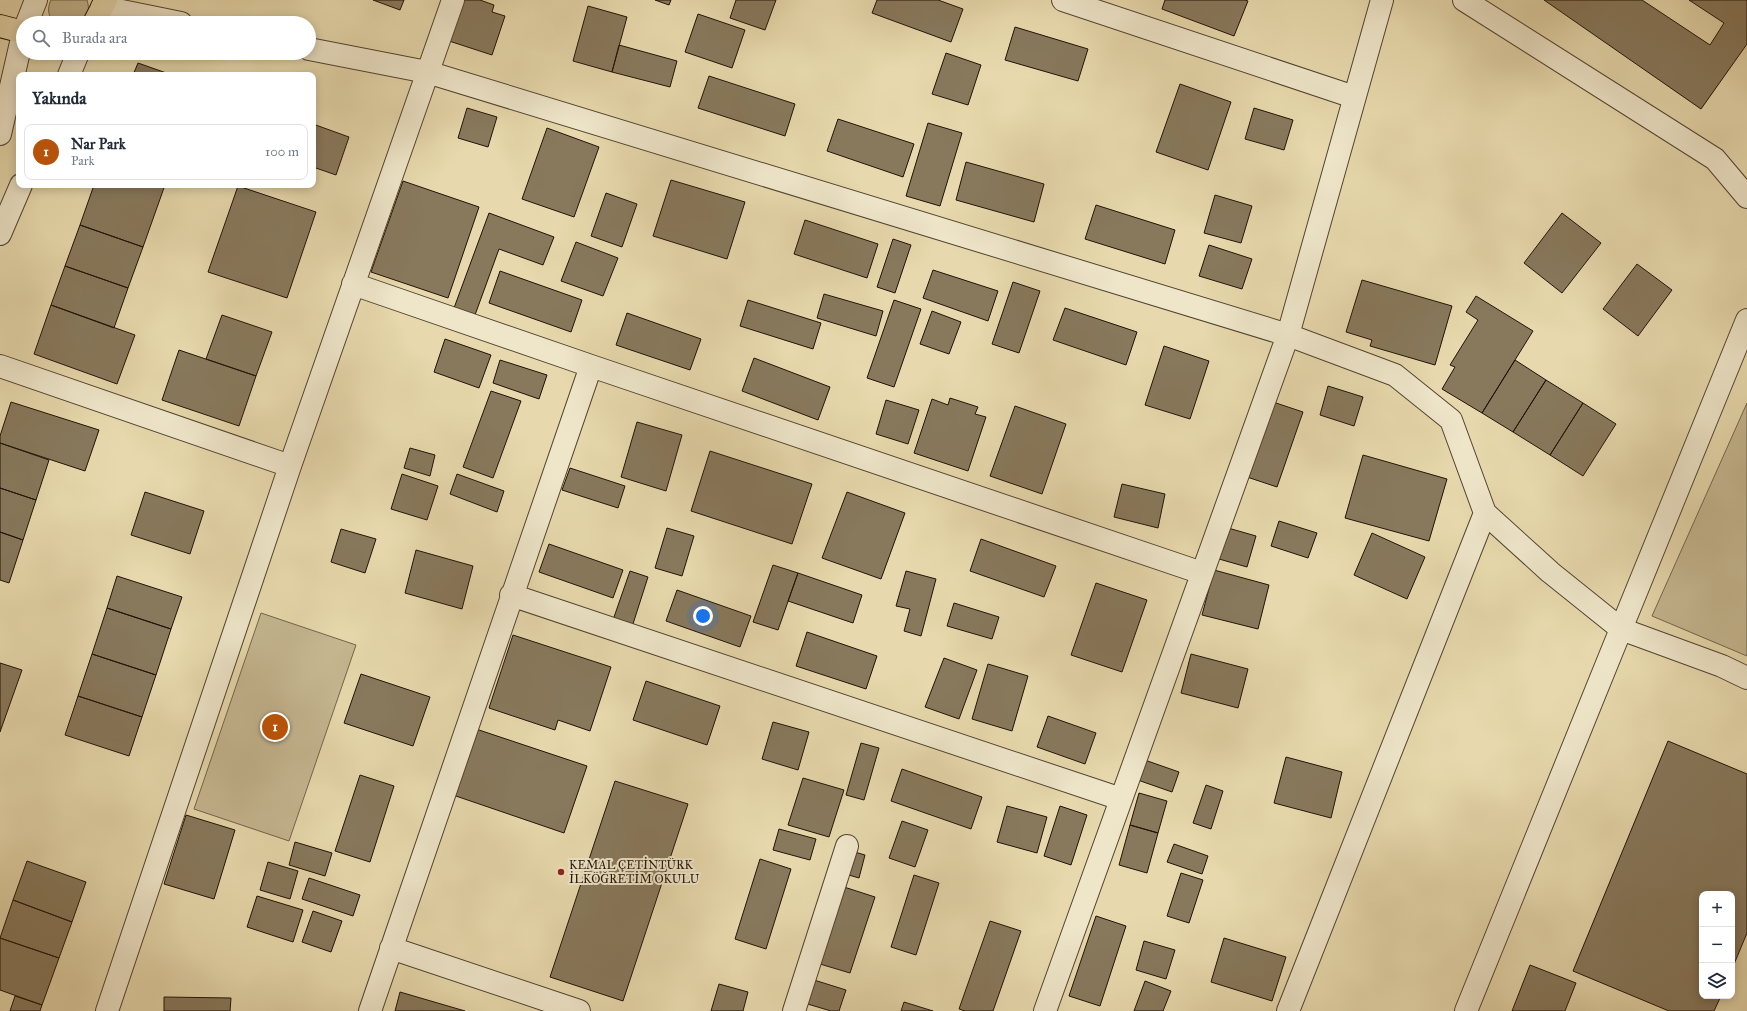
<!DOCTYPE html>
<html lang="tr">
<meta charset="utf-8">
<style>
body{margin:0;font-family:"IM FELL Great Primer",serif;background:#f2f2f3;color:#1f2937}
.controls{position:absolute;right:12px;bottom:12px;display:grid;overflow:hidden;border-radius:8px;box-shadow:0 2px 10px #0003}
.controls button{width:36px;height:36px;display:grid;place-items:center;padding:0;border:0;border-bottom:1px solid #e0e1e3;background:#fff;color:#1f2937;font:20px sans-serif}
.you{position:absolute;left:703px;top:616px;width:14px;height:14px;margin:-10px;border:3px solid #fff;border-radius:50%;background:#1a73e8;box-shadow:0 0 0 6px #1a73e833}
.badge{display:grid;place-items:center;width:26px;height:26px;border-radius:50%;background:#b45309;color:#fff;font-size:13px;font-weight:700}
.pin{position:absolute;translate:-50% -50%;border:2px solid #fff;box-shadow:0 1px 4px #0006}
.list{margin:0;padding:0;list-style:none}
h2{display:flex;justify-content:space-between;align-items:center;height:52px;margin:0;padding:0 16px;font-size:17px}
h2 small{font-size:13px;font-weight:400;color:#747a83}
.list li{display:grid;grid-template-columns:26px 1fr auto;gap:12px;align-items:center;box-sizing:border-box;height:56px;margin:0 8px 8px;padding:0 8px;border:1px solid #e0e1e3;border-radius:8px}
.list b{display:block;font-size:15px;white-space:nowrap}
.list p{margin:0;font-size:13px;white-space:nowrap;color:#747a83}
.list em{font-size:13px;font-style:normal;color:#747a83}
.icon{flex:none;width:22px;height:22px;fill:none;stroke:currentColor;stroke-width:2;stroke-linecap:round;stroke-linejoin:round}
.map{position:relative;flex:none;width:1747px;height:1011px;overflow:hidden}
.search{position:absolute;background:#fff;box-shadow:0 2px 10px #0003;left:16px;top:16px;width:300px;height:44px;display:flex;align-items:center;gap:10px;box-sizing:border-box;padding:0 14px;border-radius:22px;color:#747a83;font-size:15px}
.panel{position:absolute;background:#fff;box-shadow:0 2px 10px #0003;left:16px;top:72px;width:300px;height:116px;border-radius:8px}
.map>svg:first-child{display:block}
</style>
<div class="map">
<svg width="1747" height="1011" viewBox="0 0 1747 1011">
<rect width="100%" height="100%" fill="#e7d9ad"/>
<filter id="stains"><feTurbulence type="fractalNoise" baseFrequency=".005" numOctaves="4"/><feColorMatrix values="0 0 0 0 .2 0 0 0 0 .09 0 0 0 0 .02 0 0 0 .5 -.17"/></filter>
<radialGradient id="worn" r=".72"><stop offset=".6" stop-color="#630" stop-opacity="0"/><stop offset="1" stop-color="#630" stop-opacity=".3"/></radialGradient>
<path fill="#c5b791" stroke="#73644c" d="M51 0H87C90 10 88 14 83 23H54C48 16 47 8 51 0Z
M1747 403V656L1652 616Z
M261 613 356 645 289 841 194 809Z"/>
<path fill="#88795d" stroke="#211206" d="M373 0H404L400 10Z
M459 0H480L494 5 492 12 505 16 492 55 446 40Z
M655 0H671L669 5Z
M736 0H776L765 30 730 18Z
M877 0H938L963 9 951 42 872 13Z
M1165 0H1245L1248 1 1234 36 1162 9Z
M1544 0H1642L1710 45 1724 23 1689 0H1747V44L1701 109Z
M588 6 627 17 612 72 573 61Z
M698 14 745 30 732 68 685 52Z
M1015 27 1088 49 1078 81 1005 60Z
M619 45 677 61 670 87 612 72Z
M946 53 981 65 968 105 932 94Z
M138 63 172 75H133Z
M709 76 795 104 785 136 698 108Z
M1180 84 1231 102 1208 170 1156 152Z
M467 108 497 117 488 147 458 138Z
M1254 108 1293 120 1284 150 1245 139Z
M838 119 914 144 903 177 827 151Z
M928 123 962 133 940 206 906 196Z
M313 124 349 137 336 175 313 167Z
M547 128 599 147 574 217 522 199Z
M966 162 1044 184 1034 222 956 200Z
M671 180 745 202 727 259 653 236Z
M403 181 479 207 448 298 371 272Z
M94 185H165L143 247 80 225Z
M238 186 316 212 287 298 208 272Z
M606 193 637 204 622 247 591 236Z
M1215 195 1252 206 1241 243 1204 233Z
M1096 205 1175 230 1165 264 1085 239Z
M489 213 554 237 543 265 499 249 475 315 454 308Z
M1562 213 1601 243 1562 293 1524 263Z
M805 220 878 244 867 278 794 254Z
M80 225 143 247 128 288 65 266Z
M893 239 911 245 895 293 877 287Z
M576 242 618 258 603 296 561 281Z
M1209 245 1252 259 1242 289 1199 276Z
M1637 264 1672 290 1638 336 1603 309Z
M65 266 128 288 114 328 51 305Z
M933 270 998 291 988 321 923 298Z
M500 271 582 300 571 332 489 303Z
M1362 280 1452 306 1435 365 1370 346 1372 340 1346 332Z
M1013 282 1040 291 1019 353 992 344Z
M824 294 883 311 876 336 817 318Z
M1476 296 1533 331 1482 413 1442 389 1455 367 1450 365 1478 320 1466 312Z
M748 300 821 323 813 349 740 326Z
M894 300 921 309 894 387 867 378Z
M51 305 135 335 117 384 34 354Z
M1065 308 1137 332 1126 365 1053 340Z
M932 311 961 322 949 354 920 344Z
M627 313 701 339 690 370 616 345Z
M222 315 272 332 256 376 206 359Z
M445 339 491 355 479 388 434 372Z
M1164 346 1209 361 1190 419 1145 405Z
M179 350 256 376 239 426 162 400Z
M754 358 830 387 818 420 742 391Z
M500 360 547 375 539 399 493 383Z
M1515 360 1546 380 1513 432 1482 413Z
M1546 380 1583 403 1550 455 1513 432Z
M1328 386 1363 397 1354 426 1320 415Z
M491 391 521 401 493 478 463 467Z
M950 398 978 407 975 414 986 417 968 471 914 453 932 399 948 405Z
M886 400 919 410 908 444 876 434Z
M11 402 99 430 85 471 0 443V436Z
M1273 402 1303 412 1277 487 1247 477Z
M1583 403 1616 424 1583 476 1550 455Z
M1015 406 1066 424 1042 494 990 476Z
M637 422 682 435 666 491 621 477Z
M0 443 49 460 36 500 0 488Z
M410 448 435 455 430 476 404 468Z
M710 451 812 484 792 544 691 511Z
M1363 455 1447 479 1429 541 1345 518Z
M570 468 625 486 618 508 562 490Z
M402 474 438 486 427 520 391 509Z
M457 474 504 491 497 512 450 494Z
M1122 484 1165 494 1158 528 1114 517Z
M0 488 36 500 23 540 0 532Z
M145 492 204 511 190 554 131 535Z
M847 492 905 513 881 579 822 558Z
M1279 521 1317 533 1308 558 1271 546Z
M667 528 694 536 682 576 655 568Z
M1228 528 1256 536 1247 567 1219 559Z
M341 529 376 539 365 573 331 562Z
M0 532 23 540 9 583 0 580Z
M1372 533 1425 557 1407 599 1354 575Z
M981 539 1056 566 1044 597 970 571Z
M549 544 623 570 613 598 539 572Z
M416 550 473 566 462 609 405 593Z
M773 565 798 573 778 630 753 622Z
M1214 570 1269 585 1258 629 1202 615Z
M630 571 648 577 632 627 613 620Z
M906 571 936 579 921 636 904 631 910 609 896 606Z
M798 573 862 595 853 623 788 601Z
M117 576 182 597 171 629 107 608Z
M1096 583 1147 600 1122 672 1071 655Z
M677 590 751 616 740 647 666 621Z
M954 603 999 617 992 639 947 626Z
M107 608 171 629 156 675 92 654Z
M807 632 877 656 866 689 796 666Z
M513 635 611 667 590 731 558 720 555 730 489 708Z
M92 654 156 675 142 717 78 696Z
M1191 654 1248 669 1238 708 1181 693Z
M944 658 977 670 959 719 925 707Z
M0 663 22 670 0 732Z
M988 664 1028 676 1012 731 972 719Z
M361 674 430 697 413 746 344 723Z
M646 681 720 706 707 745 633 720Z
M78 696 142 717 129 756 65 735Z
M1048 716 1096 733 1085 764 1037 747Z
M773 722 809 732 798 770 762 759Z
M473 728 587 766 564 833 450 794Z
M1668 741 1747 774V933L1732 969V894H1702V996H1721L1714 1011H1669L1573 971Z
M861 743 879 748 864 800 846 795Z
M1286 757 1342 772 1331 818 1274 803Z
M1139 758 1179 772 1172 792 1132 778Z
M902 769 982 797 971 829 891 801Z
M360 775 394 786 370 862 335 851Z
M803 778 844 790 829 837 788 825Z
M615 781 688 804 623 1001 550 977Z
M1206 785 1223 791 1211 829 1193 823Z
M1139 793 1167 801 1158 833 1130 825Z
M1007 806 1047 817 1037 853 997 842Z
M1060 806 1087 815 1071 865 1044 856Z
M186 815 235 830 214 899 164 884Z
M902 821 928 830 915 867 889 858Z
M1130 825 1158 833 1147 873 1119 865Z
M779 829 816 839 810 860 773 850Z
M295 842 332 853 325 876 289 865Z
M1174 844 1208 856 1202 874 1167 862Z
M841 848 865 855 859 878 835 871Z
M760 859 791 869 766 949 735 939Z
M27 861 86 882 72 922 13 900Z
M268 862 298 871 290 899 260 890Z
M1181 873 1203 880 1189 923 1167 916Z
M914 875 939 883 916 955 891 947Z
M309 878 360 895 353 916 302 899Z
M844 887 875 897 850 973 820 964Z
M257 896 303 910 293 942 247 927Z
M13 900 72 922 59 958 0 938Z
M313 911 342 921 331 952 302 942Z
M1096 916 1126 926 1100 1006 1069 996Z
M990 921 1021 931 993 1011H965L959 1009Z
M0 938 59 958 42 1005 0 990Z
M1224 938 1286 957 1272 1001 1211 982Z
M1144 941 1175 950 1166 979 1136 970Z
M1530 965 1576 983 1565 1011H1512Z
M798 975 846 990 839 1011H831L791 999Z
M1145 981 1171 991 1163 1011H1134Z
M719 984 748 992 743 1011H711Z
M400 992 465 1011H395Z
M15 996 42 1005 40 1011H10Z
M164 997 231 998 230 1011H164Z
M904 1002 933 1011H901Z"/>
<g fill="none" stroke-linecap="round" stroke-linejoin="round">
<g stroke="#524430" stroke-width="24">
<path id="minor" d="M1063 0 1354 97
M1464 0 1715 159 1747 197
M102 7 181 23
M309 49 427 72 1288 335 1395 375 1451 420 1485 513 1550 572 1621 629 1466 1011
M353 284 591 366
M1747 320 1621 629 1722 666 1747 678
M0 366 290 466
M511 595 1121 799
M391 948 579 1011
M107 1011 290 466 453 0
M370 1011 591 366 1202 573
M794 1011 847 846
M1045 1011 1288 335 1382 0
M1288 1011 1485 513"/>
</g>
<g stroke="#524430" stroke-width="24">
<path id="tertiary" d="M27 23 36 0
M69 75 78 53
M0 134 23 34
M0 234 21 185"/>
</g>
<g stroke="#211206" stroke-width="24">
<path id="primary" d="M94 23 106 0
M0 26 23 32"/>
</g>
<use href="#minor" stroke="#efe6ca" stroke-width="22"/>
<use href="#tertiary" stroke="#efe6ca" stroke-width="22"/>
<use href="#primary" stroke="#e7d9ad" stroke-width="22"/>
</g>
<circle fill="#8f2418" stroke="#efe6ca" stroke-width="1.5" cx="561" cy="872" r="4"/>
<g text-anchor="middle" stroke-width="4" stroke-linejoin="round" paint-order="stroke">
<g font-size="12" fill="#211206" stroke="#efe6ca" text-anchor="start">
<text x="569" y="869">KEMAL ÇETİNTÜRK<tspan x="569" dy="14">İLKÖĞRETİM OKULU</tspan></text>
</g>
</g>
<rect width="100%" height="100%" filter="url(#stains)"/>
<rect width="100%" height="100%" fill="url(#worn)"/>
</svg>
<div class="controls">
<button>+</button>
<button>−</button>
<button><svg class="icon" aria-label="layers" viewBox="0 0 24 24"><path d="M12 4l9 5-9 5-9-5zM3 14l9 5 9-5"/></svg></button>
</div>
<div class="you"></div>
<div class="pin badge" style="left:275px;top:727px">1</div>
<div class="search"><svg class="icon" aria-label="search" viewBox="0 0 24 24"><circle cx="10" cy="10" r="6"/><path d="M15 15l6 6"/></svg>Burada ara</div>
<section class="panel">
<h2>Yakında<small></small></h2>
<ul class="list">
<li><span class="badge">1</span><div><b>Nar Park</b><p>Park</p></div><em>100 m</em></li>
</ul>
</section>
</div>
